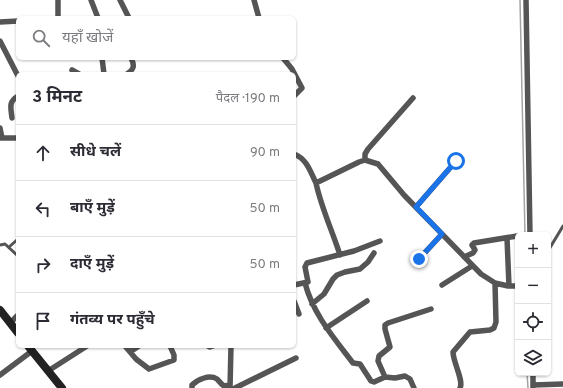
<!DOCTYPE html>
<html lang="hi">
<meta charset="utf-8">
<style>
body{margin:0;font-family:Overpass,"Noto Sans Devanagari",sans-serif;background:#f7f7f7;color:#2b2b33}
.controls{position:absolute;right:12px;bottom:12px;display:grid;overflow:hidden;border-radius:6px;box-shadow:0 1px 3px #0004}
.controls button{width:36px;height:36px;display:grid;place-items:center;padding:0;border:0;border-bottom:1px solid #e1e1e2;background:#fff;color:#2b2b33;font:20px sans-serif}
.stop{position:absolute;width:12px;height:12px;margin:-9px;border:3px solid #1a73e8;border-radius:50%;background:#fff}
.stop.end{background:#1a73e8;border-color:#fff;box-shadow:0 1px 4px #0008}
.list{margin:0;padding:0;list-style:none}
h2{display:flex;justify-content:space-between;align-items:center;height:52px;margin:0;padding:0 16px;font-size:17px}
h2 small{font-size:13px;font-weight:400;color:#7c7c81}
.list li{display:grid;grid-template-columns:26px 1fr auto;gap:12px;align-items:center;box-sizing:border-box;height:56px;padding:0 16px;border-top:1px solid #e1e1e2}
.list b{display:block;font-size:15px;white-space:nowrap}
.list em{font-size:13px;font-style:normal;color:#7c7c81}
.icon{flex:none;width:22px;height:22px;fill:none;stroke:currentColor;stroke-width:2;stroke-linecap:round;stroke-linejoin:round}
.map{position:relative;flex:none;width:563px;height:388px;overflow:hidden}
.search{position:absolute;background:#fff;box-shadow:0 1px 3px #0004;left:16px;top:16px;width:280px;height:44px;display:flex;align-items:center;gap:10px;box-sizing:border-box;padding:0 14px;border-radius:6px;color:#7c7c81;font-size:15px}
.panel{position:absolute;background:#fff;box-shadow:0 1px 3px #0004;left:16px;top:72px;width:280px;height:276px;border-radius:6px}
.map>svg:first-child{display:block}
</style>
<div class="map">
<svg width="563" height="388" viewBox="0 0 563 388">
<rect width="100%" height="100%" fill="#fff"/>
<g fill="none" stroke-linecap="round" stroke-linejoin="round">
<path stroke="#a3a3a3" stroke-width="1.5" d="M520 0 525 235
M527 373 528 388"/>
<path stroke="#555" stroke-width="3" d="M0 245 5 244 18 256
M9 247 18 239
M548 251 563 226"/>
<path stroke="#555" stroke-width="5.5" d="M91 0 98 18
M120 0 129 18
M254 0 259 18
M526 0 530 235
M58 18V0
M0 22 18 21
M0 41 18 76
M102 58 104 74
M283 58 292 69 302 88 294 96
M72 70 79 74
M127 74C134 69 135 66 131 58
M12 118C11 108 8 102 18 96
M0 128 2 138
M0 138H18
M294 154C307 159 310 171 316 183L359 162 365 160 378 164 404 195 481 274 495 283 508 286H518
M365 160V154L368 149 413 98
M316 183C321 207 332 230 340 255
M416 207 456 161
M507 238 509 286
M464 257 473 253 475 250 472 245 474 243 517 236
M419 259 442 234
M305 283C313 314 334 338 353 363L360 364 371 381 374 382 385 377 395 378 405 376 410 379 414 388
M294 285 308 282 305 267 307 263 354 251 380 241
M442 285 472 266
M294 301 299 314
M312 304 324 294 333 279 337 275 345 272 360 269 368 262 374 253
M10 323 18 315
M326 328 367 301
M125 346 136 359 149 369 174 360V355L170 346
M208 346 210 347 213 346
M130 352 139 346
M48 371 87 346
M0 375 32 351
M385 377 378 361 379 356 390 347 385 329V325L388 323 431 309
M533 385 563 384
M192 388V385C197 380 209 374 217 379 219 381 221 384 224 386L230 385
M230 388 231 346
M235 388 296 358
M460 388C464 381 453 362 453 352L470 332 490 330 494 328 496 322 495 283
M533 388V373"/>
<path stroke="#222" stroke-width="8" d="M0 310 18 333
M28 346 62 388"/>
</g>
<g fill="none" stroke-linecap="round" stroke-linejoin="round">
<path stroke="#1a73e8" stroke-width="5" d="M419 259 442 234 416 207 456 161"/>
</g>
</svg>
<div class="controls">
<button>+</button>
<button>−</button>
<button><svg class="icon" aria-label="locate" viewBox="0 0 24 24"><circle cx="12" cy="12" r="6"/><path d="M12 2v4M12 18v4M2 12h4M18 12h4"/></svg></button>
<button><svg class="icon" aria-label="layers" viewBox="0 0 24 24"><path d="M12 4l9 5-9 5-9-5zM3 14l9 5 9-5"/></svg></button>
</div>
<div class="stop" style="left:456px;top:161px"></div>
<div class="stop end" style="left:419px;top:259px"></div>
<div class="search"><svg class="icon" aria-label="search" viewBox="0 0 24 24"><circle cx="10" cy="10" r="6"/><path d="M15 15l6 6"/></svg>यहाँ खोजें</div>
<section class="panel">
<h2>3 मिनट<small>पैदल · 190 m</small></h2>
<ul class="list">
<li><svg class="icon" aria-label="ahead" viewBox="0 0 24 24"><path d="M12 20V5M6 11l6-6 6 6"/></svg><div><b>सीधे चलें</b></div><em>90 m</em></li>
<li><svg class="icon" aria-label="left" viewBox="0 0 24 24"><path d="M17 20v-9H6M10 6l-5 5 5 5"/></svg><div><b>बाएँ मुड़ें</b></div><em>50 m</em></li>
<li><svg class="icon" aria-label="right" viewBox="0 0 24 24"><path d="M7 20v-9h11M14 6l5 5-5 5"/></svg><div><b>दाएँ मुड़ें</b></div><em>50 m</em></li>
<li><svg class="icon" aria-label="arrive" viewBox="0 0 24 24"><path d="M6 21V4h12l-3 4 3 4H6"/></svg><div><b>गंतव्य पर पहुँचे</b></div></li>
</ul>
</section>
</div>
